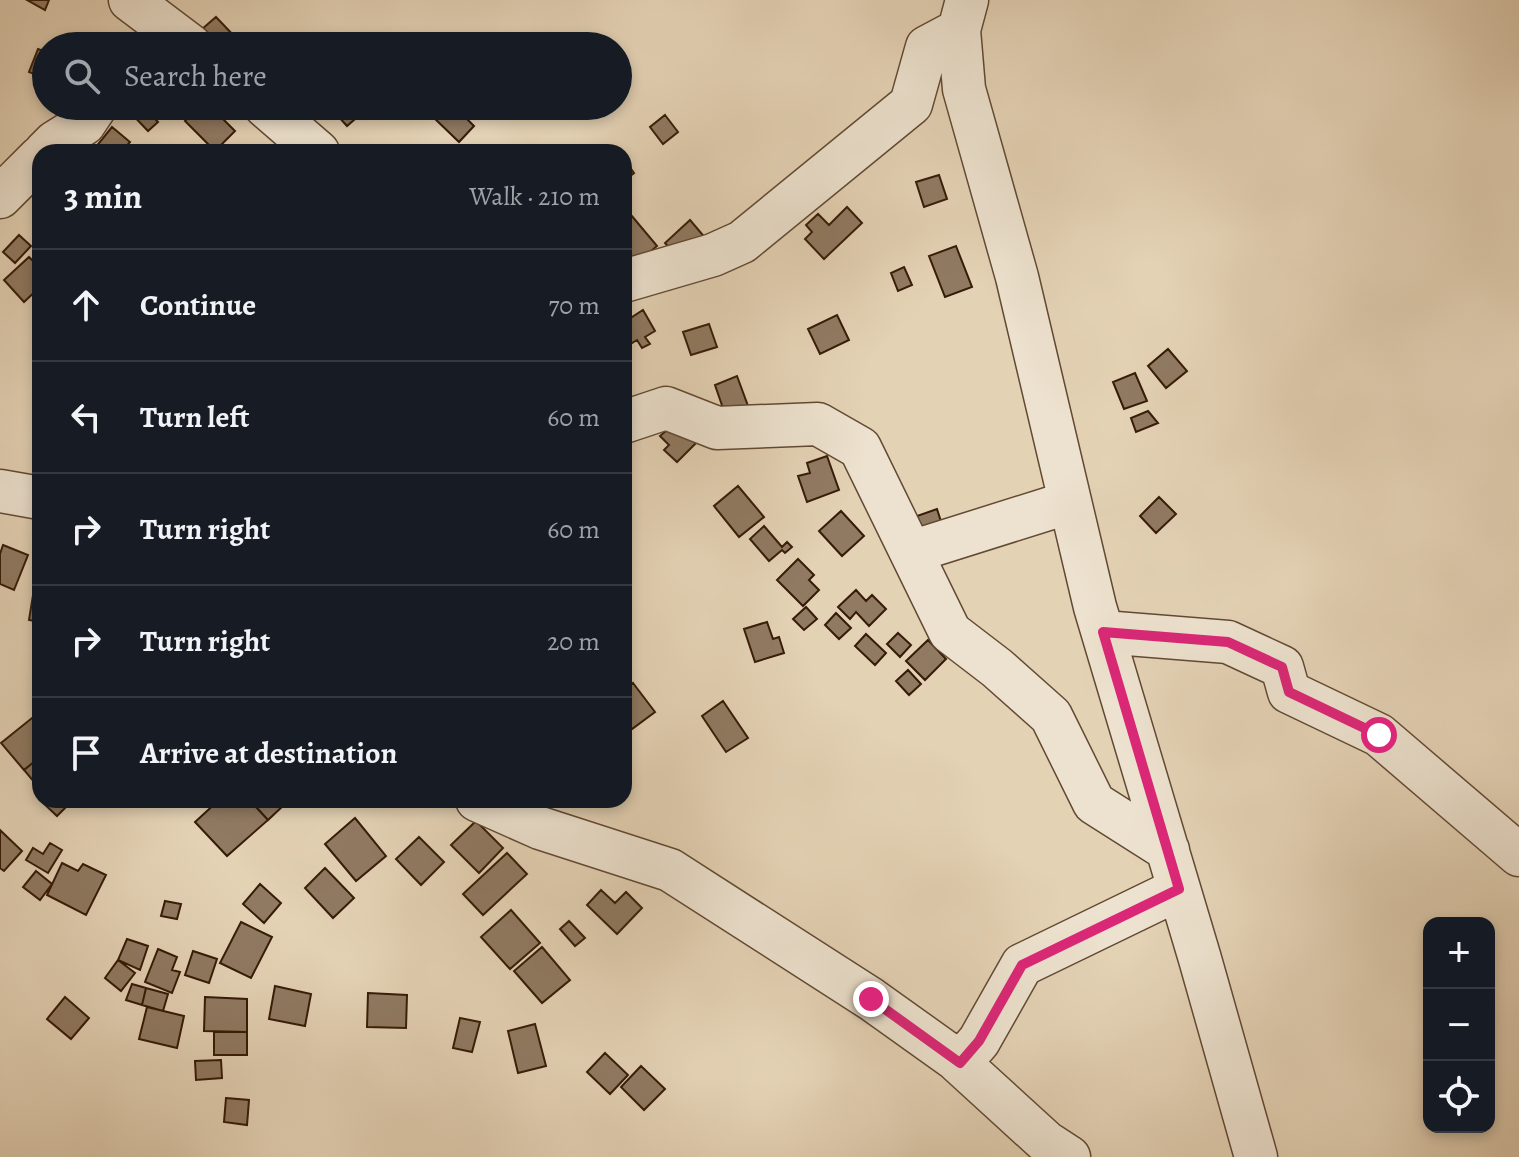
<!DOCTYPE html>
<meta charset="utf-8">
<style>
body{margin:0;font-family:Alegreya,serif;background:#20242c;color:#f1f3f6}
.controls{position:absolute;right:24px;bottom:24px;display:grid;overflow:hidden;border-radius:16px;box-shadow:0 4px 12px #0003}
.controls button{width:72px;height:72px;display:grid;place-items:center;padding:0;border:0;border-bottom:2px solid #363941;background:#171b24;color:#f1f3f6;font:40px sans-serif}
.stop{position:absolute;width:24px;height:24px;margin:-18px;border:6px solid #db2777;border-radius:50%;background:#fff}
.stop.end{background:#db2777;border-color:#fff;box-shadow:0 2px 8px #0008}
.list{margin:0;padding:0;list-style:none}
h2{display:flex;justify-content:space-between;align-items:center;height:104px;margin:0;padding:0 32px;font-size:34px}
h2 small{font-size:26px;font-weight:400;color:#9ea1a6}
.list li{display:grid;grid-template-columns:52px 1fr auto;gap:24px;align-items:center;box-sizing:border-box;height:112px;padding:0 32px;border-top:2px solid #363941}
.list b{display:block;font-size:30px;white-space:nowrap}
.list em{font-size:26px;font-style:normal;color:#9ea1a6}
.icon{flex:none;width:44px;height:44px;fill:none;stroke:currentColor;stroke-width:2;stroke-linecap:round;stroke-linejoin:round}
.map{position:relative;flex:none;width:1519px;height:1157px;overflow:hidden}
.search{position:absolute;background:#171b24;box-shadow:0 4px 12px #0003;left:32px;top:32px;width:600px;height:88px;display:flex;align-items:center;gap:20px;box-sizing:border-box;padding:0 28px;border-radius:44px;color:#9ea1a6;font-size:30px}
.panel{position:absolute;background:#171b24;box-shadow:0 4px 12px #0003;left:32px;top:144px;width:600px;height:664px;border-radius:24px}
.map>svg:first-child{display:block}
</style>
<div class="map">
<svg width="1519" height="1157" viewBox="0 0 1519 1157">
<rect width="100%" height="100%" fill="#e4d2b5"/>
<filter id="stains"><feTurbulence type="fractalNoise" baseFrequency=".0025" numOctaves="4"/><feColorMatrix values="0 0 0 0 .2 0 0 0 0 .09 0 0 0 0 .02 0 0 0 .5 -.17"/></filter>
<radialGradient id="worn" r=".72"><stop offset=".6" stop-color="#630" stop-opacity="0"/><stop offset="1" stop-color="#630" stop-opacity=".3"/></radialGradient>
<path fill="#907a62" stroke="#361b08" stroke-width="2" d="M27 0H49L45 10Z
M216 17 235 37 224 46H216L202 29Z
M38 49 46 52V71L44 78 29 72Z
M132 106H143L158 122 148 131 128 110Z
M200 106H210L235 131 215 151 185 121Z
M329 106H356L362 113 347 126Z
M440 106H454L474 126 459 142 431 115Z
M665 115 678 132 663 144 650 127Z
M112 127 130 142 121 152H100L95 148Z
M624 159 634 173 624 181Z
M939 175 947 199 924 207 916 182Z
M847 207 862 223 824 259 805 239 812 232 806 225 818 214 829 225Z
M631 215 657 246 624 274V221Z
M690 220 707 240 682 263 665 243Z
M19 235 31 246 15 263 3 252Z
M956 246 972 287 945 297 929 256Z
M29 257 40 268V287L24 302 4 280Z
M904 267 912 285 898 291 891 273Z
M643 310 655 331 645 337 650 344 642 348 637 340 624 348V312L629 319Z
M837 315 849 340 820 354 808 329Z
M709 324 717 347 691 355 683 332Z
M1168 349 1187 371 1166 388 1148 366Z
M1135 373 1147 401 1124 409 1113 382Z
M737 376 748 406 725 414 715 385Z
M1148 411 1158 423 1136 432 1131 418Z
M674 424 697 442 677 462 664 450 669 445 660 436Z
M827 456 839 490 807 502 798 476 810 473 807 463Z
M738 486 764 517 739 537 714 506Z
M1159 497 1176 514 1156 533 1140 516Z
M937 509 944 531 921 539 914 517Z
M841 511 864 536 842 556 819 531Z
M764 526 782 547 787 542 792 547 785 553 782 550 769 561 750 539Z
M3 545 28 555 14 590 0 584V554Z
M798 559 814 575 809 580 819 590 803 606 777 580Z
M35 583 40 584V622L29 620Z
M856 590 866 601 872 595 886 609 869 626 856 612 850 619 838 607Z
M806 607 817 619 804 630 793 619Z
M836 613 851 628 839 639 825 625Z
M767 622 773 639 779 637 784 653 755 662 744 629Z
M898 633 911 645 900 657 887 644Z
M866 634 886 653 875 665 855 646Z
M928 640 946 659 925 680 906 661Z
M908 670 921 684 909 695 896 681Z
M633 683 655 712 632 729 624 718V690Z
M723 701 748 738 726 752 702 716Z
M37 714 40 717V757L24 770 1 743Z
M40 757V789L24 770Z
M40 800H73L57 816Z
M219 800H250L268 820 227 856 195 822Z
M261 800H281L285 804 268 820 255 806Z
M355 818 386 856 356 881 325 844Z
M476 821 503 848 479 873 451 845Z
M0 830 22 851 4 871 0 868Z
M419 837 444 862 421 885 396 859Z
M50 843 62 850 48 873 26 860 33 848 43 854Z
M507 853 527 874 483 915 463 894Z
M62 863 78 871 83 864 106 875 86 915 47 895Z
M325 868 354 898 333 918 305 888Z
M36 871 52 884 40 900 23 887Z
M260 884 281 903 264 923 243 904Z
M601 890 615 903 626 892 642 908 617 934 587 905Z
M165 901 181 904 177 919 161 916Z
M511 910 540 943 510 969 481 937Z
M569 921 585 938 575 946 560 929Z
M241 922 272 937 251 978 220 963Z
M127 939 148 946 140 970 118 960Z
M542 947 570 980 542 1003 514 971Z
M158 949 177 957 172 970 180 972 172 993 145 982Z
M193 951 217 959 209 983 185 975Z
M118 960 135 973 121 991 105 978Z
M132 984 146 988 142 1005 126 1000Z
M275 986 311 994 305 1026 269 1019Z
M146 988 168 994 163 1011 142 1005Z
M368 993 407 995 406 1028 367 1027Z
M65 997 89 1018 71 1039 47 1019Z
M205 997 247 999V1032L204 1031Z
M147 1007 184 1016 177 1048 139 1039Z
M460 1018 480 1022 472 1052 453 1048Z
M535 1024 546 1066 518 1073 508 1031Z
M214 1032H247V1055H214Z
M605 1053 628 1075 610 1094 587 1072Z
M221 1060 222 1078 196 1080 195 1061Z
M641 1066 665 1089 644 1110 621 1087Z
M226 1098 249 1100 247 1125 224 1122Z"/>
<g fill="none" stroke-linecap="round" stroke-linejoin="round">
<g stroke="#624933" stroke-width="45">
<path id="minor" d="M130 0 191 46
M967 0 959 30 964 89 1017 277 1095 607 1200 959 1256 1157
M265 106 318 152
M45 152 55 142 84 124 96 106
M0 197 40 157
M624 281 713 255 742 242 911 104 927 47 959 30
M624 422 666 408 717 428 818 424 860 448 950 632 997 668 1051 716 1094 803 1168 850
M0 491 40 498
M911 552 1070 502
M1103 632 1228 642 1282 667 1289 692 1379 735 1519 855
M477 800 540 828 670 870 871 999 955 1059 1046 1142 1069 1157
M960 1063 979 1041 1022 965 1179 889"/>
</g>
<use href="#minor" stroke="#ede2cf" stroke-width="42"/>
</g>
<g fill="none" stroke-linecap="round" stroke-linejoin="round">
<path stroke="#db2777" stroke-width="10" d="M871 999 960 1063 979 1041 1022 965 1179 889 1103 632 1228 642 1282 667 1289 692 1379 735"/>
</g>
<rect width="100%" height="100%" filter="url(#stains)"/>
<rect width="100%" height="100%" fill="url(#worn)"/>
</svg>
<div class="controls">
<button>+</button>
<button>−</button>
<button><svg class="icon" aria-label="locate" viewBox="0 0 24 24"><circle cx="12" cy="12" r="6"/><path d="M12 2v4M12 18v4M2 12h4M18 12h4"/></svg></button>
</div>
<div class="stop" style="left:1379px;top:735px"></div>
<div class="stop end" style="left:871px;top:999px"></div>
<div class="search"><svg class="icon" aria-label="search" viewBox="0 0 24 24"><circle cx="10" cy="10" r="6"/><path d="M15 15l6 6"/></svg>Search here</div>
<section class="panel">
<h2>3 min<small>Walk · 210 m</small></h2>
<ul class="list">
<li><svg class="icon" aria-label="ahead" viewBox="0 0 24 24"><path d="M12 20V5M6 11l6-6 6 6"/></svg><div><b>Continue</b></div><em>70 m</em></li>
<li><svg class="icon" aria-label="left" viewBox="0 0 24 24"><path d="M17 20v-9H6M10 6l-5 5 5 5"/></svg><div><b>Turn left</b></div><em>60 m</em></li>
<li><svg class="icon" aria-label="right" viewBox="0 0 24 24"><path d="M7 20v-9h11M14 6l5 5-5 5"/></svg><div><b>Turn right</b></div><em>60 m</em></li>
<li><svg class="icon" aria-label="right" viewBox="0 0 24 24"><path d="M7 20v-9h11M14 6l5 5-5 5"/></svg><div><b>Turn right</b></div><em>20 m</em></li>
<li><svg class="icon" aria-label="arrive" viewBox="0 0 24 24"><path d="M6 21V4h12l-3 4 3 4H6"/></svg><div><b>Arrive at destination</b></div></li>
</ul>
</section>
</div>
